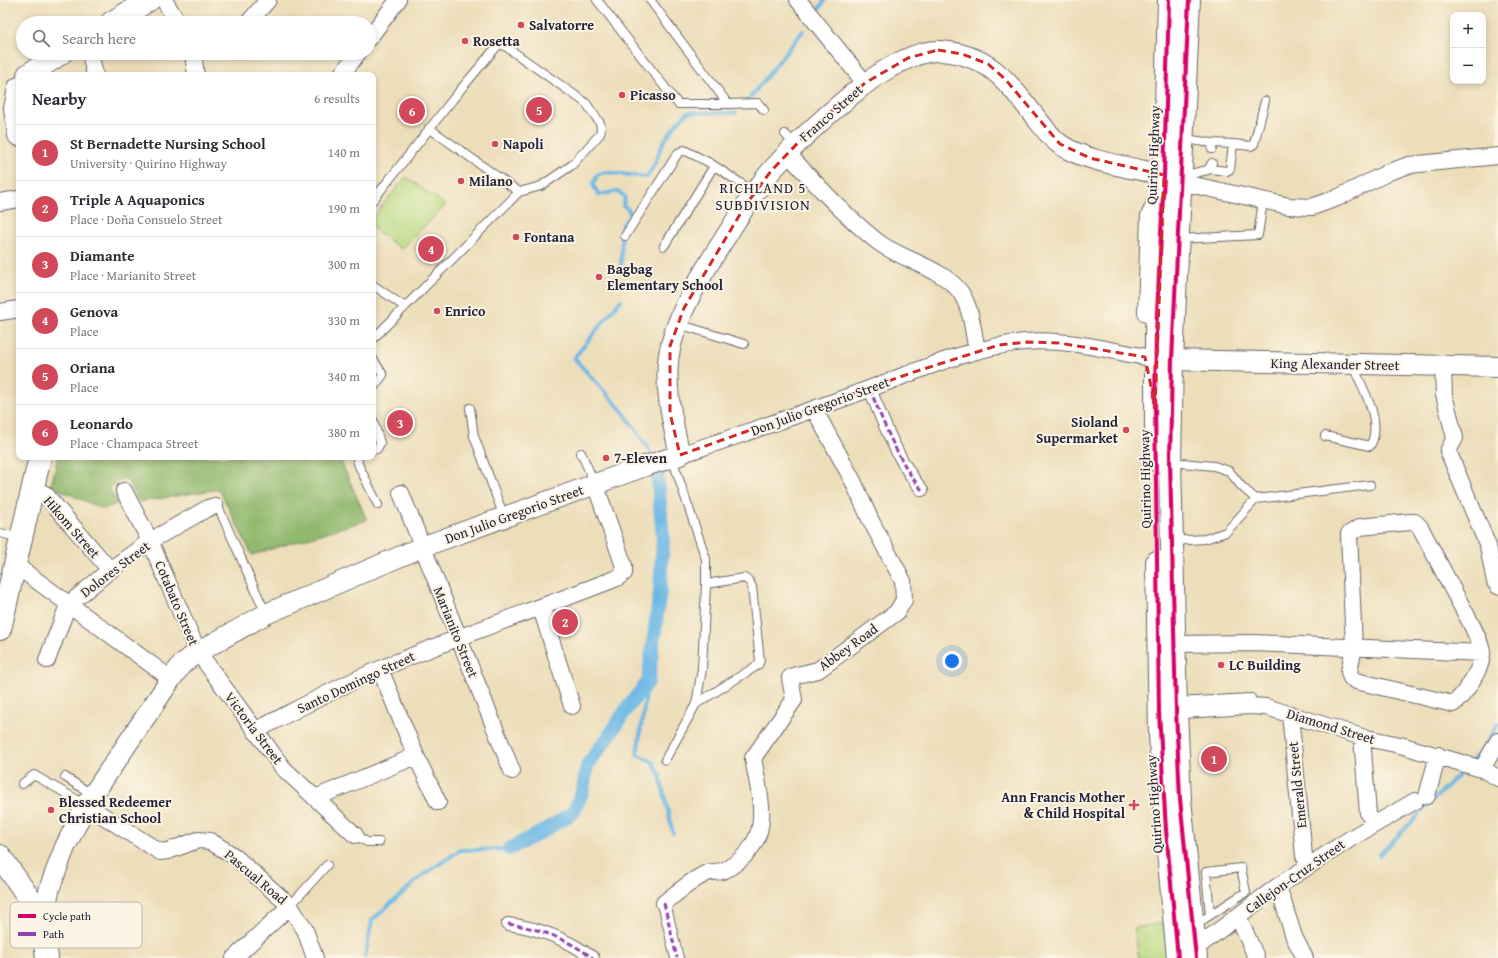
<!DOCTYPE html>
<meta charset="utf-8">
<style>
body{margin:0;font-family:"Gentium Book Plus",serif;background:#f7f7f7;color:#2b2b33}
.controls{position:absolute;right:12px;top:12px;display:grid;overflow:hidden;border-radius:8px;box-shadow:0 2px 6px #0003}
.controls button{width:36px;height:36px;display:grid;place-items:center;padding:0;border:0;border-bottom:1px solid #e1e1e2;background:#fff;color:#2b2b33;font:20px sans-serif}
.you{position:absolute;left:952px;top:661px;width:14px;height:14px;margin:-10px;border:3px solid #fff;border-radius:50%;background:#1a73e8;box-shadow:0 0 0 6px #1a73e833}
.badge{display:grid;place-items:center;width:26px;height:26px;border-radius:50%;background:#d1495b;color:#fff;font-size:13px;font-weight:700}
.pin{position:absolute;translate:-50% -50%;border:2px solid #fff;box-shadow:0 1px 4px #0006}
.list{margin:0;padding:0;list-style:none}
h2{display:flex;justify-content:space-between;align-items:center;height:52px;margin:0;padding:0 16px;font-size:17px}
h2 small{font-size:13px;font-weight:400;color:#7c7c81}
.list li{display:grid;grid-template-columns:26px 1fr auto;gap:12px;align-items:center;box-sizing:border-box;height:56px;padding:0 16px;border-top:1px solid #e1e1e2}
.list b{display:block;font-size:15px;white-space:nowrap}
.list p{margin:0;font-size:13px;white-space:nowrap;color:#7c7c81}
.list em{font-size:13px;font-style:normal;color:#7c7c81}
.icon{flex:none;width:22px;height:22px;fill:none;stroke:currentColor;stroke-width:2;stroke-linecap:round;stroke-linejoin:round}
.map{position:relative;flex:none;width:1498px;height:958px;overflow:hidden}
.search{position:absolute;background:#fff;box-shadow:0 2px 6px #0003;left:16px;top:16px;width:360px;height:44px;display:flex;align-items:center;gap:10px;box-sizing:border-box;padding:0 14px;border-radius:22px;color:#7c7c81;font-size:15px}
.panel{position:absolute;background:#fff;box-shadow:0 2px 6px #0003;left:16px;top:72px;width:360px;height:388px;border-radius:8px}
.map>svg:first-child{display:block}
</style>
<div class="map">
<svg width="1498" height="958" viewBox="0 0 1498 958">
<rect width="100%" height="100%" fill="#fcf5e5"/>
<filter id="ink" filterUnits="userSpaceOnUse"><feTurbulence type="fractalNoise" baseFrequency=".025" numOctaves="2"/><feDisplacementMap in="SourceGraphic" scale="8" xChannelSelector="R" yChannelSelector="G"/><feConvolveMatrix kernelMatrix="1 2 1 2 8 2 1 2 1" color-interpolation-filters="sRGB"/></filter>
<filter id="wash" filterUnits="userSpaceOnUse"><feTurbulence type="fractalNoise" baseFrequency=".012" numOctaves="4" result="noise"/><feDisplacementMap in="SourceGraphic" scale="16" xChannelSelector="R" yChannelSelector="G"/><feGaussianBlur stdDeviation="0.9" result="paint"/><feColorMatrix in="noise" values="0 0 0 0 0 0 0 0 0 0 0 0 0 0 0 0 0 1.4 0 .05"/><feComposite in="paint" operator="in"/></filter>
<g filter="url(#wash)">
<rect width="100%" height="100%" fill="#eddeba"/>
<path fill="#b7d980" stroke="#6c7e5e" d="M406 177 446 205 401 249 373 228V217Z
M1164 923 1169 958H1139L1134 928Z"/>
<path fill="#91b96e" stroke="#5a6e54" d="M58 457H339L367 520 252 555 219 489 139 502 126 478 109 487 117 504 103 509 51 486Z"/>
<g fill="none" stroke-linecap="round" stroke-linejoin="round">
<path stroke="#6cb8e5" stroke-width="4" d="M816 13 825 0
M749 99 803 31
M621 270 622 225C628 219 635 211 623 206L625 197 618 191 599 195 593 185 597 175 605 172 647 177C655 167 657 156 662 145 669 133 677 122 688 112L736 113
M621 300 574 358 625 414 650 451
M648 682 637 754 653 762 660 776 673 833
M1471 762 1481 752 1498 724
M1379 855 1465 768
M365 958 372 920 422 876 460 850 509 849"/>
<path stroke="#6cb8e5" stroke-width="14" d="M509 849 542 832 573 813 583 790 587 765 609 736 627 708 648 682 660 591 663 539 657 469"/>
</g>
</g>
<g filter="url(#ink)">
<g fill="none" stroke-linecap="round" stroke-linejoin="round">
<g stroke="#696467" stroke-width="10">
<path id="service" d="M597 0 678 104H728
M650 0 728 104 758 103 764 110
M429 128 519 192
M785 134 795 145
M1184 139 1213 143 1212 149
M1233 144 1251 146 1254 144 1265 101
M1210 169 1227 171 1230 169 1233 144 1213 143
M1181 176 1208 170 1212 163
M373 200 461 89 499 44 505 46 586 103 600 123 601 128 600 134 572 165 541 186 519 192 373 339
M625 236 678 153 684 150 710 163 754 192
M1178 239 1258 235 1263 201
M664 246 714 166
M373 285 405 307
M678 324 744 344
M373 359 383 375 373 388
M470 408 474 436 504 517
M373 420 380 443 377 449 373 450
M1325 436 1370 446C1384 422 1362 387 1352 364
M581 453 595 484
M359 457 357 460 359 466 378 505
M1171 462 1214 466 1229 471 1242 487 1256 499 1370 485
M215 506 220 511 266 614
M0 533 20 538
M1173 541 1205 539 1226 532 1256 499
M1176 702 1251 698
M696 704 702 669 706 584
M665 760 696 704 758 665 760 661 752 587 749 581 744 578 706 584V559L672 458
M65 777 93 795
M22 784 34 775 86 805
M355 835 367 842H379
M290 906 327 865
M1195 925 1246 892 1241 868 1206 872 1210 914"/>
</g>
<g stroke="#696467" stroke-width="14">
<path id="pedestrian" d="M870 389C882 420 900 465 922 490
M664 903 677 958
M508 924C539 928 567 939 593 958"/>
</g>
<g stroke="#696467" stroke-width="18">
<path id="minor" d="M164 0 178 23
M798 0 865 83
M248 23 268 0
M369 38 398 0
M90 53 95 75
M193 53 196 75
M341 75 358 53
M787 153C816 184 845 216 878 242 900 259 945 269 961 293 972 310 973 332 977 351
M1180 182 1289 206 1312 207 1337 198 1389 172 1409 165 1498 156
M0 202 19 199
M0 312 19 309
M1146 314 1149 216 1160 192
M1443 366 1444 395 1455 438 1448 451 1488 546 1495 582 1498 586
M680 455C742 434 805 413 866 390 918 371 970 347 1025 342 1063 338 1108 350 1145 357
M32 488 45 494 110 570
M124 491 150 541 198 652 283 768 355 835
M401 493 512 771
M1410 522H1415L1420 527C1434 553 1447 579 1461 605 1468 618 1480 638 1482 652 1484 666 1463 697 1453 704L1356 681 1351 678 1349 672 1354 647 1349 534 1360 527Z
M14 564 171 679
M541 608 572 706
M1174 644 1252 643 1482 653
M47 660 68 605 110 570 150 541 208 508 215 506
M380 669 416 756 438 802
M1165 711 1250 706 1266 707 1362 737 1400 745 1482 769 1498 778
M1290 714 1304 856
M255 731C296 710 337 687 380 669 458 636 538 609 617 578L624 573V566L595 484
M1362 737 1368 814
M1482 769 1498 741
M1427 796 1438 755
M315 798 416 756
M86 805 160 852 168 851 198 840 210 841 234 856 290 906 305 930 315 958
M1278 886 1294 937 1305 958
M664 903C677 893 691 880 707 873 713 871 721 873 727 869 775 841 761 803 753 758L794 700 790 678 793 676 818 670 897 612 904 600 903 581 870 519 853 481 814 409
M1238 916 1256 957
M1189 953 1278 886 1353 837 1415 801
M234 958 290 906"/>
</g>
<g stroke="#696467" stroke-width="22">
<path id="tertiary" d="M1172 360 1498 367
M42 921 50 887 65 847 86 805 171 679 182 664 198 652 266 614 422 547 645 466 680 455C672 421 662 379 671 345 679 312 698 281 716 252 734 224 751 195 772 170 796 143 822 119 850 96 871 78 912 49 941 51 991 55 1008 83 1037 119 1044 128 1052 139 1061 145 1086 162 1134 168 1164 175"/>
</g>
<g stroke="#696467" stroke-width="24">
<path id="secondary" d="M111 23 149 0
M28 75 61 53
M19 88 15 109 19 135
M0 629 40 457
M0 856 36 908 42 921 47 958"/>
</g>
<g stroke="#696467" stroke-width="24">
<path id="primary" d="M1189 0 1172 360 1170 462 1176 711 1180 799 1196 958
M1156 460V334L1164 175 1169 0
M1157 562 1160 734 1166 830 1178 958"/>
</g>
<use href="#service" stroke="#fff" stroke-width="8"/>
<use href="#pedestrian" stroke="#fff" stroke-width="12"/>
<use href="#minor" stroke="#fff" stroke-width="16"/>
<use href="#tertiary" stroke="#fff" stroke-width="20"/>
<use href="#secondary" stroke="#fff" stroke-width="22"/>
<use href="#primary" stroke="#fff" stroke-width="22"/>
<path stroke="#8e44ad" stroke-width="3" stroke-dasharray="6 3" stroke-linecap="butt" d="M870 389C882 420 900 465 922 490
M664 903 677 958
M508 924C539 928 567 939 593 958"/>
<g stroke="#fcf5e5" stroke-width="6">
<path id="cycleway" d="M1169 0 1164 175 1156 334 1155 406 1159 712 1166 830 1178 958
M1189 0 1172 360 1170 462 1176 711 1180 799 1196 958"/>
</g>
<use href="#cycleway" stroke="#d6006c" stroke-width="4"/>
</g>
</g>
<path fill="none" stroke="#d62828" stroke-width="3" stroke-dasharray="8 5" stroke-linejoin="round" d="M938 50 962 54 988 64 1005 79 1060 144 1090 158 1164 175 1155 406 1145 357 1059 343 1027 342 999 345 911 373 680 455 670 413V346L684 308 745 206 771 171 813 127 865 83 908 58Z"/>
<g fill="#d1495b" stroke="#fcf5e5" stroke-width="1.5">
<circle cx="521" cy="25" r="4"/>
<circle cx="465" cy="41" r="4"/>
<circle cx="622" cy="95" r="4"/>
<circle cx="495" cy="144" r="4"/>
<circle cx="461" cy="181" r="4"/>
<circle cx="516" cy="237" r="4"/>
<circle cx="599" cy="277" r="4"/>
<circle cx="437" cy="311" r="4"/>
<circle cx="1126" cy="430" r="4"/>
<circle cx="606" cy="458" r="4"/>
<circle cx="1221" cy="665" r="4"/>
<path d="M1132 799h4v4h4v4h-4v4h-4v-4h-4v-4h4z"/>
<circle cx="51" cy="810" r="4"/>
</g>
<g text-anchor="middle" stroke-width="4" stroke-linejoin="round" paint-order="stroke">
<g font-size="14" font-weight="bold" fill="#22223b" stroke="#fcf5e5" text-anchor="start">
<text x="529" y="30">Salvatorre</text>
<text x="473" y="46">Rosetta</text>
<text x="630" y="100">Picasso</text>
<text x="503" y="149">Napoli</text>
<text x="469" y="186">Milano</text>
<text x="524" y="242">Fontana</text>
<text x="607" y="274">Bagbag<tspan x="607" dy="16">Elementary School</tspan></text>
<text x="445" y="316">Enrico</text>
<text x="1118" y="427" text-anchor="end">Sioland<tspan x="1118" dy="16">Supermarket</tspan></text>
<text x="614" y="463">7-Eleven</text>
<text x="1229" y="670">LC Building</text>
<text x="1125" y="802" text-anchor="end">Ann Francis Mother<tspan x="1125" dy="16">&amp; Child Hospital</tspan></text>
<text x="59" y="807">Blessed Redeemer<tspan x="59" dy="16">Christian School</tspan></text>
</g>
<g font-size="14" fill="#22223b" stroke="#fcf5e5">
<text transform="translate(831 113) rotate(-41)" y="5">Franco Street</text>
<text transform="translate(1153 155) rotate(-88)" y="5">Quirino Highway</text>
<text transform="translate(1335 364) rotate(1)" y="5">King Alexander Street</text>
<text transform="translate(820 406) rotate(-20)" y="5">Don Julio Gregorio Street</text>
<text transform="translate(1145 479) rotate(-91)" y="5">Quirino Highway</text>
<text transform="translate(514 514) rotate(-20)" y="5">Don Julio Gregorio Street</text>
<text transform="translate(72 527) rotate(49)" y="5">Hikom Street</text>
<text transform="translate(115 569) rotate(-37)" y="5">Dolores Street</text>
<text transform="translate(177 603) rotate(67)" y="5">Cotabato Street</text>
<text transform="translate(456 632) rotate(68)" y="5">Marianito Street</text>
<text transform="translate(848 647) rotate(-36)" y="5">Abbey Road</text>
<text transform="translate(356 682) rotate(-25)" y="5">Santo Domingo Street</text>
<text transform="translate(1331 726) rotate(17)" y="5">Diamond Street</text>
<text transform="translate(254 728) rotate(53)" y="5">Victoria Street</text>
<text transform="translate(1297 785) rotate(-96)" y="5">Emerald Street</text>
<text transform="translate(1154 804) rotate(-94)" y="5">Quirino Highway</text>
<text transform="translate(1295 876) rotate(-35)" y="5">Callejon-Cruz Street</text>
<text transform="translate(256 877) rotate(40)" y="5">Pascual Road</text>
</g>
<g font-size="15" letter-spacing="1" fill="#22223b" stroke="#fcf5e5">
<text x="763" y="193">RICHLAND 5<tspan x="763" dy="17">SUBDIVISION</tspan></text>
</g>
</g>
<rect x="10" y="902" width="132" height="46" rx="6" fill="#fcf5e5" stroke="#bbb6b2" stroke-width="1"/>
<rect x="18" y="914" width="18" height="4" fill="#d6006c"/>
<rect x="18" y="932" width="18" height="4" fill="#8e44ad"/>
<g font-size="11" fill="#22223b">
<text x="43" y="920">Cycle path</text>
<text x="43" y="938">Path</text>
</g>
</svg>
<div class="controls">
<button>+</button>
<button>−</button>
</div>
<div class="you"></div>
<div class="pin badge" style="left:1214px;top:759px">1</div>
<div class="pin badge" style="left:565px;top:622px">2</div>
<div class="pin badge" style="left:400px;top:423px">3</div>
<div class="pin badge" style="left:431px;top:249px">4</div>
<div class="pin badge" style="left:539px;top:110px">5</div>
<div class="pin badge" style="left:412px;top:111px">6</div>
<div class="search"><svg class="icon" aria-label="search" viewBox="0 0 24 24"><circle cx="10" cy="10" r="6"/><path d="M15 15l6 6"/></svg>Search here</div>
<section class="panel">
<h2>Nearby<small>6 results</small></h2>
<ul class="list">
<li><span class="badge">1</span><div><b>St Bernadette Nursing School</b><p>University · Quirino Highway</p></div><em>140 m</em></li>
<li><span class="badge">2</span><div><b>Triple A Aquaponics</b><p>Place · Doña Consuelo Street</p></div><em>190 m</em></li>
<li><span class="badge">3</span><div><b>Diamante</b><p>Place · Marianito Street</p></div><em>300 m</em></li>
<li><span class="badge">4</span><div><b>Genova</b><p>Place</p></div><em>330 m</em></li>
<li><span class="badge">5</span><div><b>Oriana</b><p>Place</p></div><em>340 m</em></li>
<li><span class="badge">6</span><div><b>Leonardo</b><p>Place · Champaca Street</p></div><em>380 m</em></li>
</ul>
</section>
</div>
